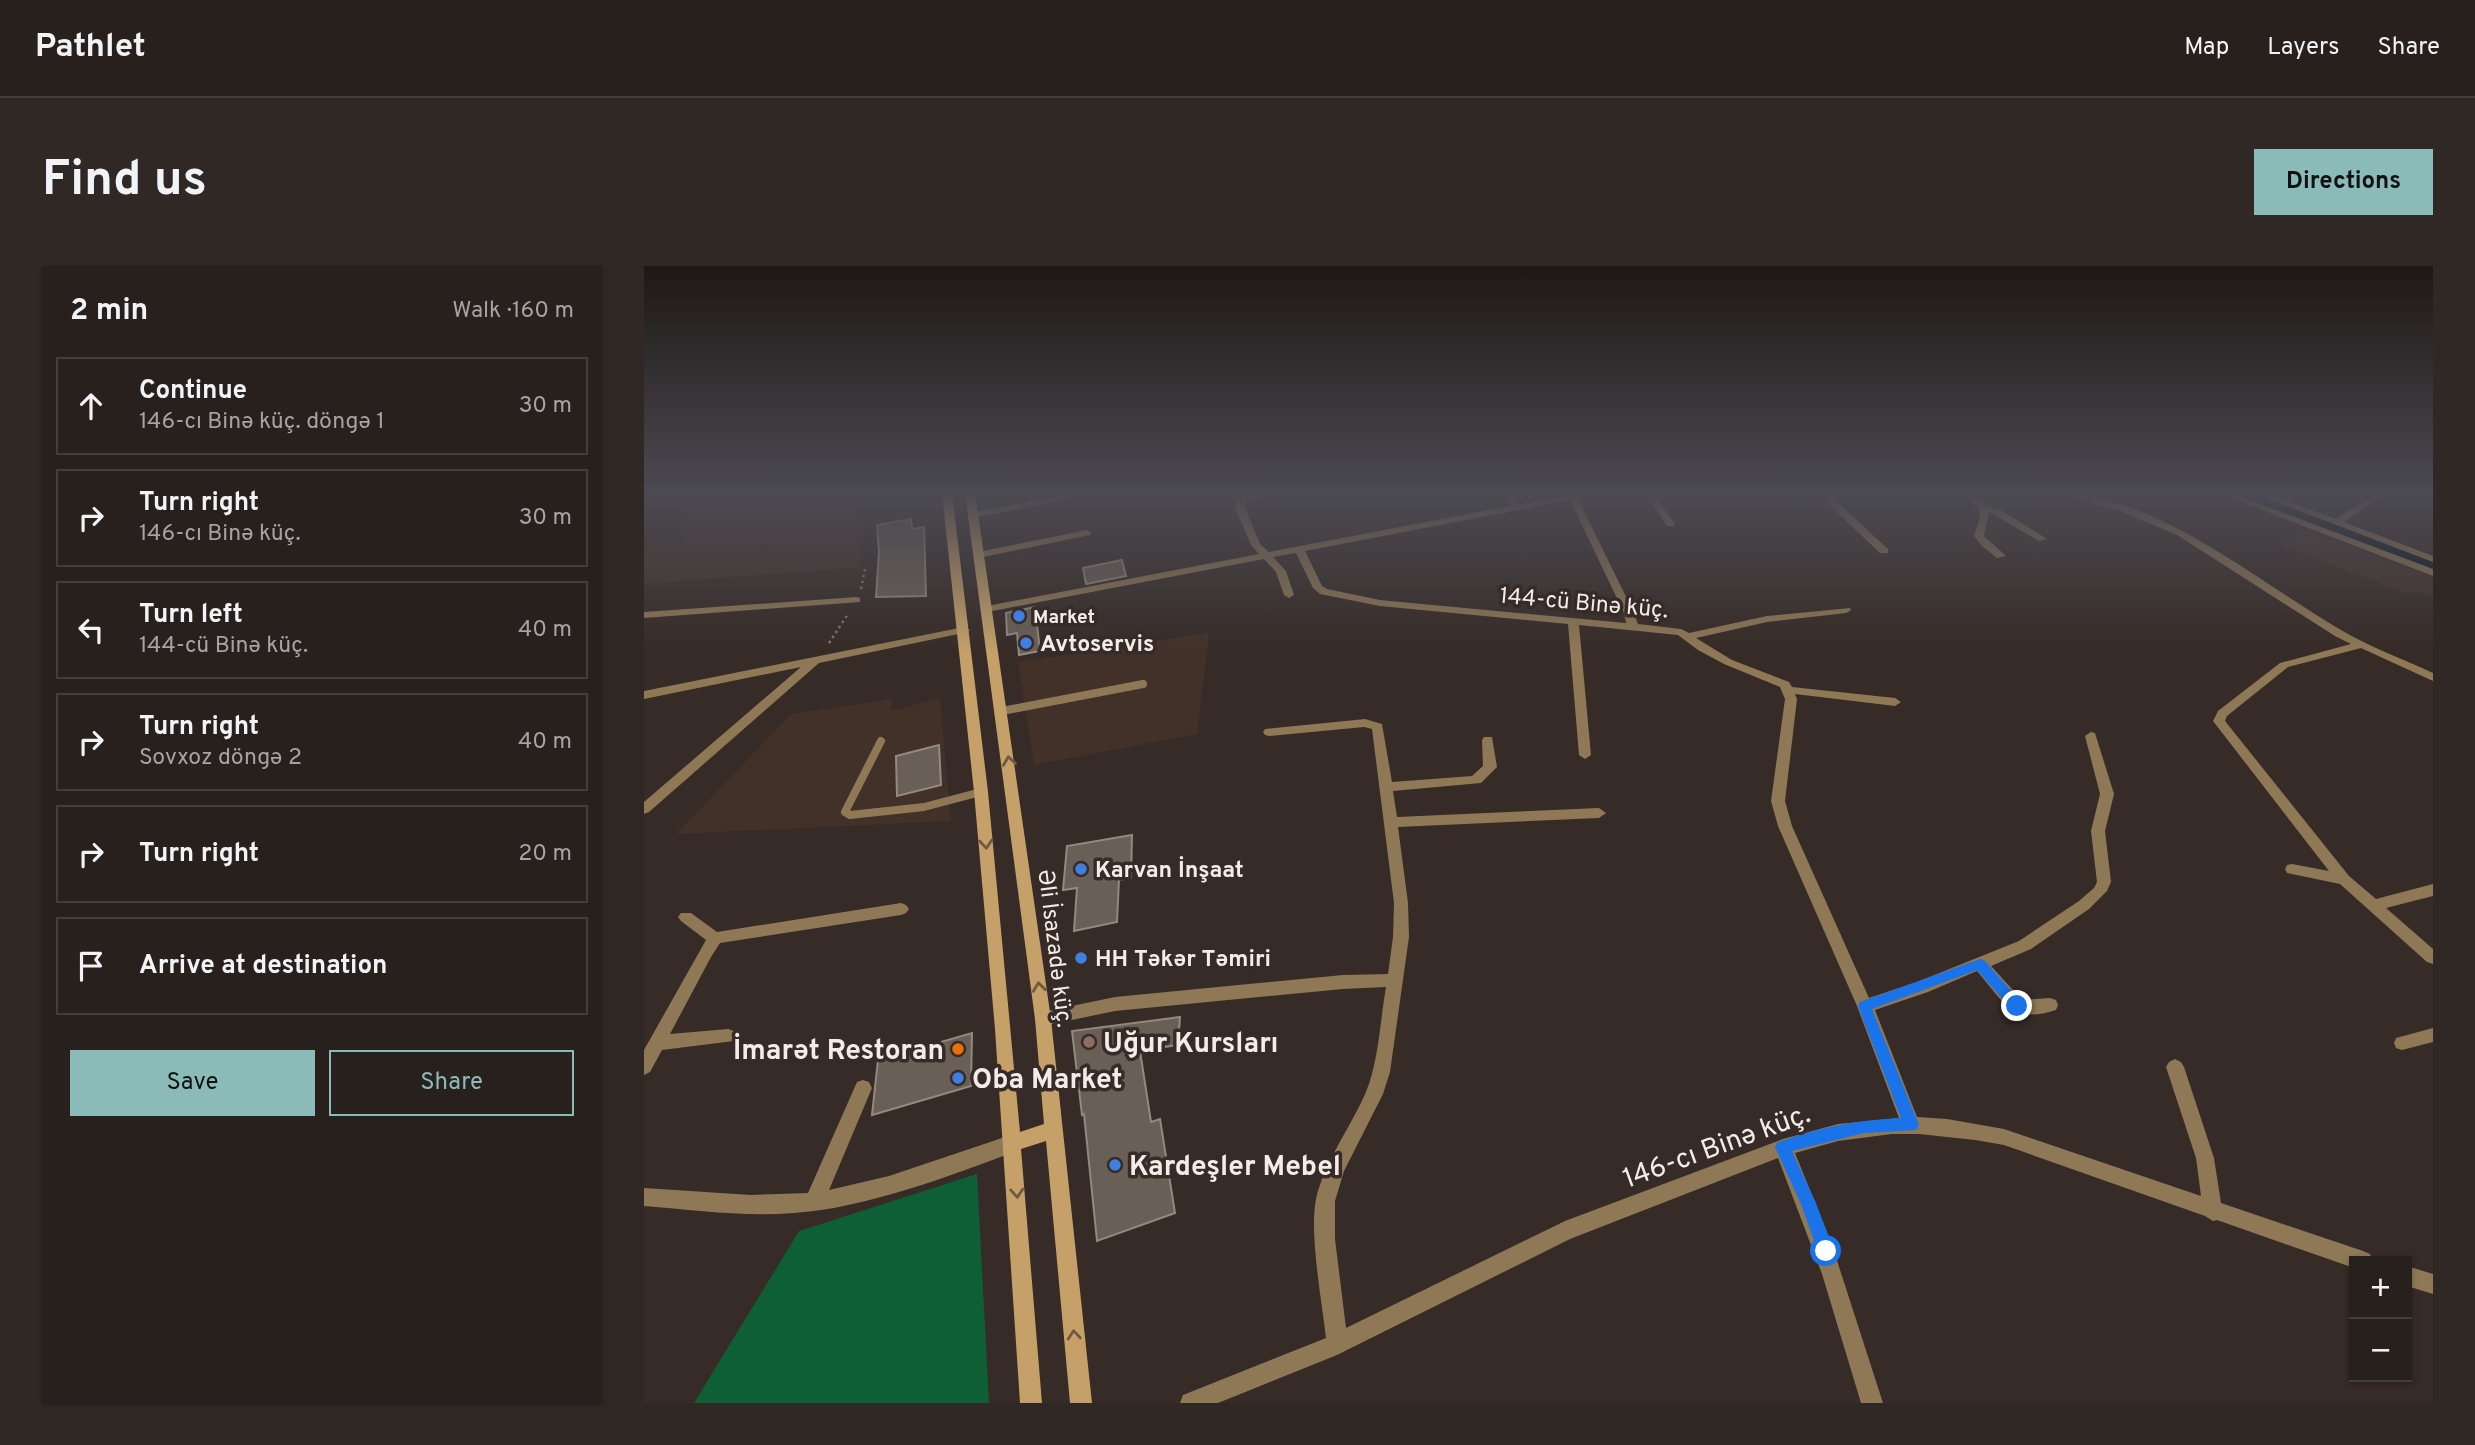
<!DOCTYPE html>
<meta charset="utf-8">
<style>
body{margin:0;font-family:Overpass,sans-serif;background:#302825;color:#f1f3f6}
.controls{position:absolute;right:21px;bottom:21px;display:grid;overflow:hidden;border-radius:0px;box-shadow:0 2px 5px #0004}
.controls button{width:63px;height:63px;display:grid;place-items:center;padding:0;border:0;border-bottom:2px solid #443e3b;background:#28201c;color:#f1f3f6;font:35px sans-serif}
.stop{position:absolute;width:21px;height:21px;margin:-16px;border:5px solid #1a73e8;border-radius:50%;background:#fff}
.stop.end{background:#1a73e8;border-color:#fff;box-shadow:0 2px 7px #0008}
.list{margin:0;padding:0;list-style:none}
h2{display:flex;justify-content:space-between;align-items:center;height:91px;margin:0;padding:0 28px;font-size:30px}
h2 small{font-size:23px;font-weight:400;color:#a5a3a3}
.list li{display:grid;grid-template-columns:46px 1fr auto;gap:21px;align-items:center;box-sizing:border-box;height:98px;margin:0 14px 14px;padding:0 14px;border:2px solid #443e3b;border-radius:0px}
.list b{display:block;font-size:26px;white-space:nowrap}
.list p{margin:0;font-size:23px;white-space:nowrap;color:#a5a3a3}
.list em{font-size:23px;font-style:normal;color:#a5a3a3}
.actions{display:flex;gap:14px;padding:21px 28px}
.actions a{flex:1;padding:16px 0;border:2px solid #8bbbb9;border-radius:0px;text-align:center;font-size:24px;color:#8bbbb9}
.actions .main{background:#8bbbb9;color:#111}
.icon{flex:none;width:38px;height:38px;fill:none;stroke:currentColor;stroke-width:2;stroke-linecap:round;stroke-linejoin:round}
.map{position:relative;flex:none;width:1789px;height:1137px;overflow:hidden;border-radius:0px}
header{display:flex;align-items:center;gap:42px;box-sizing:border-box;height:98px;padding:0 35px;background:#28201c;border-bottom:2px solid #443e3b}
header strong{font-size:33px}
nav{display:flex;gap:38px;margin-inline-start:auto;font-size:24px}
.intro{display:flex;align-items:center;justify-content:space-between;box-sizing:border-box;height:168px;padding:0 42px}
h1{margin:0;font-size:49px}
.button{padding:18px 32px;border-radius:0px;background:#8bbbb9;color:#111;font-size:24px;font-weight:700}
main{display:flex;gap:42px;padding:0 42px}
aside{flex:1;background:#28201c;border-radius:0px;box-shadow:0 2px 5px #0004}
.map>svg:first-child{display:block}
</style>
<header>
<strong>Pathlet</strong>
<nav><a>Map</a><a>Layers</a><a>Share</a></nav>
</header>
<div class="intro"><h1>Find us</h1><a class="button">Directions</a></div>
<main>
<aside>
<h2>2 min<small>Walk · 160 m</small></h2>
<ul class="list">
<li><svg class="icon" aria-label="ahead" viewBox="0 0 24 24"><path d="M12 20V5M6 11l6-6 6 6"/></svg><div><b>Continue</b><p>146-cı Binə küç. döngə 1</p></div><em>30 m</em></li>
<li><svg class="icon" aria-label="right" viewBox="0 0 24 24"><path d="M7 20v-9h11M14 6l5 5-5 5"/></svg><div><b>Turn right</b><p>146-cı Binə küç.</p></div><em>30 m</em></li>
<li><svg class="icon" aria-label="left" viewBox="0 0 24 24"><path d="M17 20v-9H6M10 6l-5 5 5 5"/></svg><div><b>Turn left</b><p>144-cü Binə küç.</p></div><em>40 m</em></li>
<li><svg class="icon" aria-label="right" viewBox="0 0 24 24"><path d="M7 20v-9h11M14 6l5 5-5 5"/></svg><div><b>Turn right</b><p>Sovxoz döngə 2</p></div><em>40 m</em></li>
<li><svg class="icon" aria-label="right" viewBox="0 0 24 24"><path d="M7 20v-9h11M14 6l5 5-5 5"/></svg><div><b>Turn right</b></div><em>20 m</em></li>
<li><svg class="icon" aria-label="arrive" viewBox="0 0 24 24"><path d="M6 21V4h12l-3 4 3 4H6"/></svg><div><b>Arrive at destination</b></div></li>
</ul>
<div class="actions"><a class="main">Save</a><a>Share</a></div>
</aside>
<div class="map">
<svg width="1789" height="1137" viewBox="0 0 1789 1137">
<rect width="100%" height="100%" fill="#362b26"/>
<path fill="#423129" d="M42 227H209L213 241 216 301 0 318V287L14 271 41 273Z
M1663 264 1789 311V332L1772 325 1763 328 1638 279Z
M565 367 553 468 390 499 374 396Z
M296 432 307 555 32 568 147 448 248 433 247 445Z"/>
<path fill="#0e5e36" d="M333 908 345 1137H50L155 965Z"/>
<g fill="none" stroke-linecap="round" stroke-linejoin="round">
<path fill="#051719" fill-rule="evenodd" d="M1588 227H1610L1789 294V305Z"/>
</g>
<path fill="#6a5f57" stroke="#93897f" stroke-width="2" d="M267 253 268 263 280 261 282 330 232 331 235 286 233 259Z
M478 294 482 310 442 318 439 302Z
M391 341 396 385 375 389 373 367 363 369 362 347Z
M295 479 297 519 253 530 252 490Z
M488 569 487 612 475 614 473 656 430 665 433 622 419 624 423 580Z
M536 751 534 779 496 785 507 856 516 853 531 947 453 975 440 848 438 849 428 765Z
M328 767 327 820 228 849 234 794Z"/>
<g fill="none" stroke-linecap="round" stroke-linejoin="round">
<path stroke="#807772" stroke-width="2.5" stroke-dasharray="2.5 3.5" stroke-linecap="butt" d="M217 323 221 303
M185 377 204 348"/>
<path stroke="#8e7855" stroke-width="8" d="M358 445 499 418
M237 475 201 546 206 549 280 541 337 526"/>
<path fill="#8e7855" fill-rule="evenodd" d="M431 227H452L330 252 325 249 330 246Z
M615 227H635L604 235 600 239 616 278 625 286 866 240 858 227H867L874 239 933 227H954L934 233 990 347 994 358 1037 363 1045 367 1123 350 1206 342 1207 344 1202 347 1123 356 1052 372 1088 394 1145 416 1148 421 1251 432 1257 436 1251 440 1151 428 1153 433 1141 535 1148 560 1225 732 1273 716 1375 675 1435 635 1450 622 1453 616 1447 565 1456 528 1441 470 1447 466 1451 467 1470 528 1461 565 1467 616 1463 625 1445 643 1387 683 1347 700 1378 734 1406 732 1412 734 1414 739 1412 744C1367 759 1359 735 1333 705L1284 726 1231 744 1273 851 1303 853 1360 863 1557 930 1552 892 1522 801 1525 796 1531 793 1537 796 1540 801 1570 892 1577 937 1719 985 1726 988 1729 995H1710V1002L1573 954 1569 955 1561 950 1360 879 1331 874 1275 868H1248L1194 875 1151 887 1187 976 1239 1137H1217L1178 1008 1134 892 926 973 693 1089 574 1137H536L539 1129 682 1072C678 1036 665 967 672 933 681 894 706 863 722 826 735 794 736 755 742 721L699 723 471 745 399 760 393 758 391 753 393 748 399 746 471 731 699 709 744 708 749 671 750 637 728 463 720 461 625 470 621 469 619 466 621 463 721 453 738 458 748 516 828 510 839 500 838 474 840 471H848L853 501 837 517 749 525 753 551 955 542 962 547 955 552 754 561 764 637 765 671 746 806 739 828 700 905 691 935V973L702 1062 921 955 1139 873 1194 858 1255 852 1213 740 1134 560 1127 535 1141 433 1136 421 1080 398 1054 384 1034 369 935 359 947 489 941 493 935 489 924 358 736 340 676 328 669 322 652 287 629 291 642 305 650 329 645 332 640 329 632 306 620 293 343 346 338 343 343 340 615 288 607 279 590 239 598 231ZM926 234 980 347 982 357 736 334 683 323 678 320 661 285Z
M1000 227H1009L1031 258 1029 260H1023Z
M1173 227H1183L1244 283V287H1236Z
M1318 227H1328L1343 240 1357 244 1403 273 1395 275 1345 246 1340 270 1362 290 1353 292 1337 279 1330 270 1336 251 1335 243Z
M1412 227C1511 227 1614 316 1697 364 1726 381 1759 393 1789 407V415L1717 382 1644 401 1583 450 1581 455 1705 610 1732 633 1789 618V630L1742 642 1789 683V698L1783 696 1696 618 1643 607 1641 603 1643 599 1648 598 1685 605 1569 455 1574 445 1636 397 1707 378 1691 370 1533 269 1476 245Z
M1574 227H1587L1789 303V310Z
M1609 227H1622L1692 253 1732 227H1743L1700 256 1789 290V296Z
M443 264 448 267 446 269 334 292 329 289 334 286Z
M212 331 216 332V336L0 352V346Z
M320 361 326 364 324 366 175 397 5 546 0 548V536L157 401 0 433V425Z
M257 637 262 639 265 643 262 647 257 649 76 677 67 691 26 768 84 763 90 765 92 770 90 775 18 784 6 806 0 809V784L62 674 37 655 34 651 37 647H47L73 666Z
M1789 762V776L1758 784 1752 782 1750 777 1752 772Z
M219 814 225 816 228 822 185 924 245 910 370 868 377 871 379 877 377 883C309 909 222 942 150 947 100 951 50 944 0 940V922L107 929 164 927 213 816Z
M1763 1000 1789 1008V1028L1763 1020Z"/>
<path fill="#c5a169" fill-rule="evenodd" d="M298 227H308L344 526 376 866 400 858 391 753 321 227H331L407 753 448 1137H426L402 875 377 883 398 1137H376L351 763 330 526Z"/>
</g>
<defs><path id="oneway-chevron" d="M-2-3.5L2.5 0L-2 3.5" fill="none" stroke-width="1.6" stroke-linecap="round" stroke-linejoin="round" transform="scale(1.75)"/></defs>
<g stroke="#6f5a41">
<use href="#oneway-chevron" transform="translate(365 495) rotate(-98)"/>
<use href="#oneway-chevron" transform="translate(342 578) rotate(85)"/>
<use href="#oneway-chevron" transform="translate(395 721) rotate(-97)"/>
<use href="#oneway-chevron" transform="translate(373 927) rotate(86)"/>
<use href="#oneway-chevron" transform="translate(430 1069) rotate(-95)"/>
</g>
<linearGradient id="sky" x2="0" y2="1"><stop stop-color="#1e1815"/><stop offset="0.59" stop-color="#4c4a52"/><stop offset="1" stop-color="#4c4a52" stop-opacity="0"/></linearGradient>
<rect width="1789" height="387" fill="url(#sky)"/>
<path fill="#1a73e8" d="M1336 693 1340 694 1377 736V744H1368L1333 704 1228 743 1275 859 1272 864 1220 867 1148 885 1172 937 1190 985 1188 991 1182 993 1176 991 1157 938 1131 881 1133 877C1174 861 1214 854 1257 852L1214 740 1216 736Z"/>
<g fill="#3f7fe0" stroke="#362b26" stroke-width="2.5">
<circle cx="375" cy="350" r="7"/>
<circle cx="382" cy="377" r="7"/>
<circle cx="437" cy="603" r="7"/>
<circle cx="437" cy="692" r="7"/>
<circle cx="314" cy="812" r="7"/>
<circle cx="471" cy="899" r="7"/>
</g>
<circle fill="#8d6e63" stroke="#362b26" stroke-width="2.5" cx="445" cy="776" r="7"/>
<circle fill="#e8710a" stroke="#362b26" stroke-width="2.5" cx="314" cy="783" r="7"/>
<g text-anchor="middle" stroke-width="7" stroke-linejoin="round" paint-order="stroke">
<g font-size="19" font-weight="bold" fill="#f4ece9" stroke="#362b26" text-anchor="start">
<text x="389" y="357">Market</text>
</g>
<g font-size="23" fill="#f4ece9" stroke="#362b26">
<text transform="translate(940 336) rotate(5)" y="8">144-cü Binə küç.</text>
<text transform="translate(412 682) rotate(83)" y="8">Əli İsazadə küç.</text>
</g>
<g font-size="23" font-weight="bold" fill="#f4ece9" stroke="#362b26" text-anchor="start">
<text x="396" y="385">Avtoservis</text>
<text x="451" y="611">Karvan İnşaat</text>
<text x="451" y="700">HH Təkər Təmiri</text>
</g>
<g font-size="28" font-weight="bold" fill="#f4ece9" stroke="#362b26" text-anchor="start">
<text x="459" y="786">Uğur Kursları</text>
<text x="300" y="793" text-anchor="end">İmarət Restoran</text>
<text x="328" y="822">Oba Market</text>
<text x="485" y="909">Kardeşler Mebel</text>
</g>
<g font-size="28" fill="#f4ece9" stroke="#362b26">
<text transform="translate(1072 879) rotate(-20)" y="10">146-cı Binə küç.</text>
</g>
</g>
</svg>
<div class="controls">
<button>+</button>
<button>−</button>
</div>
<div class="stop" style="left:1182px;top:985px"></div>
<div class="stop end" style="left:1373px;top:740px"></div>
</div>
</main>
